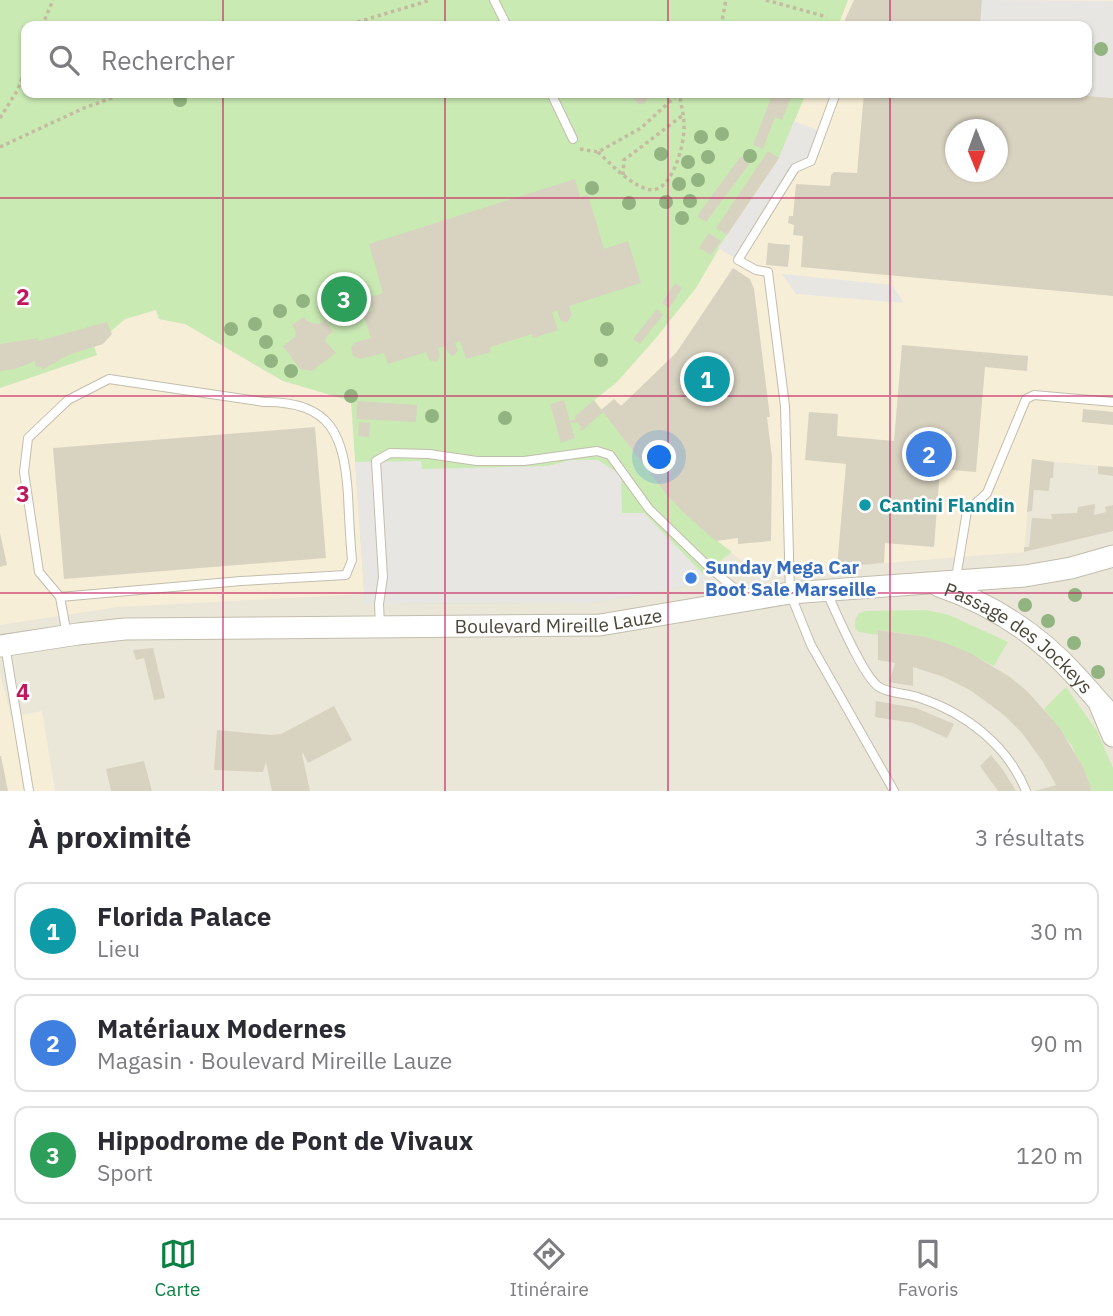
<!DOCTYPE html>
<html lang="fr">
<meta charset="utf-8">
<style>
body{margin:0;font-family:"IBM Plex Sans",sans-serif;background:#f2f2f3;color:#2b2b33}
.compass{position:absolute;left:945px;top:119px;width:63px;height:63px;border-radius:50%;background:#fff;box-shadow:0 2px 5px #0004;rotate:179deg}
.you{position:absolute;left:660px;top:458px;width:24px;height:24px;margin:-18px;border:5px solid #fff;border-radius:50%;background:#1a73e8;box-shadow:0 0 0 10px #1a73e833}
.badge{display:grid;place-items:center;width:46px;height:46px;border-radius:50%;background:#0b8043;color:#fff;font-size:23px;font-weight:700}
.pin{position:absolute;translate:-50% -50%;border:4px solid #fff;box-shadow:0 2px 7px #0006}
.list{margin:0;padding:0;list-style:none}
h2{display:flex;justify-content:space-between;align-items:center;height:91px;margin:0;padding:0 28px;font-size:30px}
h2 small{font-size:23px;font-weight:400;color:#7c7c81}
.list li{display:grid;grid-template-columns:46px 1fr auto;gap:21px;align-items:center;box-sizing:border-box;height:98px;margin:0 14px 14px;padding:0 14px;border:2px solid #e1e1e2;border-radius:14px}
.list b{display:block;font-size:26px;white-space:nowrap}
.list p{margin:0;font-size:23px;white-space:nowrap;color:#7c7c81}
.list em{font-size:23px;font-style:normal;color:#7c7c81}
.icon{flex:none;width:38px;height:38px;fill:none;stroke:currentColor;stroke-width:2;stroke-linecap:round;stroke-linejoin:round}
.map{position:relative;flex:none;width:1113px;height:791px;overflow:hidden}
.search{position:absolute;background:#fff;box-shadow:0 2px 5px #0004;left:21px;right:21px;top:21px;height:77px;display:flex;align-items:center;gap:18px;box-sizing:border-box;padding:0 24px;border-radius:14px;color:#7c7c81;font-size:26px}
.sheet{height:427px;background:#fff}
nav{display:flex;justify-content:space-around;align-items:center;box-sizing:border-box;height:98px;border-top:2px solid #e1e1e2;background:#fff;font-size:19px;color:#7c7c81}
nav a{display:grid;justify-items:center;gap:4px}
nav .on{color:#0b8043}
.map>svg:first-child{display:block}
</style>
<div class="map">
<svg width="1113" height="791" viewBox="0 0 1113 791">
<rect width="100%" height="100%" fill="#f6f4eb"/>
<path fill="#eae7d9" fill-rule="evenodd" d="M0 0H1113V791H0ZM26 26H1087V93H26ZM956 130H998V172H956Z"/>
<path fill="#f7eed7" fill-rule="evenodd" d="M848 0H1113V467L1032 460 1024 552 758 573 703 531 685 514 667 495 594 400 616 383 656 338 779 158 806 93H1087V26H838ZM956 130H998V172H956Z
M156 310 159 319 185 324 283 381 351 401 365 594 117 607 0 625V388L97 355 93 346 125 319Z
M0 673 11 717 42 711 55 791H0Z"/>
<path fill="#caeab4" d="M0 0H848L838 26H26V93H806L779 158 727 235 696 288 656 338 616 383 594 400C638 456 673 509 732 552L703 574 711 582 592 603 365 604 351 401 283 381 185 324 159 319 156 310 125 319 94 346 97 355 0 388Z
M926 610 949 615 1008 642 994 666C957 646 921 634 879 630L878 635 859 632 855 629V620L859 613 866 611Z
M1066 687 1097 731 1113 768V791H1092L1072 746 1044 709Z"/>
<path fill="#e8e6e2" d="M982 0 1113 1V98L1047 93H1087V26H980Z
M794 121 822 132 811 161 795 168 738 260 718 248 779 158Z
M782 274 892 285 904 303 796 294Z
M570 460H598L621 475 622 513H644L711 582 592 603 365 604 355 462 421 461 422 469 548 466Z"/>
<path fill="#d8d2c0" fill-rule="evenodd" d="M854 0H982L980 26H842Z
M639 93H651L644 104 642 103 640 105 633 99Z
M773 93H793L782 120 775 117 763 149 753 145Z
M864 93H1047L1113 98V296L801 267 803 236 793 235 794 225 788 223 789 216H793L796 184 830 186 831 175 834 172 857 173ZM956 130H998V172H956Z
M768 151 779 158 727 235 716 228Z
M741 156 750 163 706 222 697 216Z
M575 179 580 197 588 195 604 249 628 241 641 283 569 306 572 315 567 322 561 321 557 310 552 312 558 330 533 338 532 334 490 347 491 352 466 359 460 341 455 343 458 351 453 356 448 353 445 346 438 348 440 356 436 362 429 360 426 352 388 364 384 353 361 359 353 356 351 348 354 343 371 338 363 314 372 311 369 298 383 293 369 244Z
M709 233 721 241 711 255 699 248Z
M768 243 790 245 788 267 766 265Z
M733 268 750 279 754 289 770 417H767L772 458 771 541 738 544V538L716 541 685 514 667 495 603 412 583 430 580 431 581 427 577 422 570 423 575 438 561 443 550 404 564 400 570 421 576 419 574 417 594 400 601 410 614 399 621 406 676 353Z
M675 283 682 288 669 308 662 303Z
M657 309 663 315 640 344 633 339Z
M304 317 308 322 319 324 325 320 333 332 327 336 325 341 336 353 312 371 300 369 283 346 295 337 296 331 292 325Z
M107 322 112 334 103 344 68 355 42 370 41 366 36 367 35 361 15 369 0 371V344L38 338V341Z
M902 345 1028 356 1027 371 985 367 976 472 940 469 934 547 885 543 884 563 837 567 846 464 805 460 809 412 838 414 837 436 894 441Z
M357 401 417 405 416 422 356 419Z
M1083 409 1113 412V425L1082 422Z
M359 422 370 423 369 437 358 436Z
M315 427 326 558 64 579 53 448Z
M1032 459 1054 462 1053 478H1050L1049 491 1034 490 1032 511 1027 512Z
M1098 466 1113 467V476L1098 474Z
M1095 504 1094 515 1106 512 1105 507 1113 505V531L1024 552V547H1029L1032 518 1052 519 1051 514 1077 513 1078 507Z
M0 533 7 565 0 567Z
M878 630 925 637 948 644 970 653 1010 677 1028 692 1059 727 1083 767 1092 791H1035L1056 785 1043 762 1022 733 1004 715 970 690 944 677 913 667V686L889 682 895 663 878 660Z
M153 648 165 698 154 700 144 658 136 660 133 650Z
M876 701 916 708 954 724 947 738 913 723 875 717Z
M334 706 352 740 308 763 303 753 302 754 310 791H272L266 762 263 772 214 770 217 730 270 735 281 734Z
M991 755 1003 770 1016 791H998L980 766Z
M0 756H1L8 791H0Z
M144 761 152 791H111L106 769Z"/>
<g fill="none" stroke-linecap="round" stroke-linejoin="round">
<g stroke="#c2bdad" stroke-width="10">
<path id="service" d="M494 0 507 26
M551 93 573 139
M836 93 811 161 795 168 738 260 756 270 768 272 785 406 790 593 811 645 894 791
M956 578 967 511 987 493 1026 399 1034 395 1113 402
M827 593C836 612 863 677 879 687 890 694 907 693 920 698 966 713 1008 746 1026 791
M60 597 241 581 346 575 352 560C350 539 349 517 348 495 344 436 332 401 264 402L109 379 68 400 28 438 24 472 39 572 60 597 67 635
M380 625 379 604 383 577 376 461 390 453 429 454 477 461H524L597 451 610 455 649 509 711 569 745 597
M5 645 29 791"/>
</g>
<g stroke="#c2bdad" stroke-width="23">
<g id="tertiary">
<path id="s1" d="M939 586C992 604 1039 635 1077 677 1089 690 1100 704 1113 717"/>
<path id="s2" d="M0 646 78 634 125 629 600 625 790 593 1025 576 1071 568 1113 556"/>
<path d="M1100 705 1113 736"/>
</g>
</g>
<path stroke="#c4bc9e" stroke-width="3.5" stroke-dasharray="3.5 3.5" stroke-linecap="butt" d="M766 0 827 17
M42 26 53 0
M344 26 431 0
M721 26 726 0
M0 118 17 91 26 68
M0 147 84 108 126 93
M580 149 598 152 641 128 678 94
M598 152C612 165 628 183 647 189 671 197 685 144 684 126 684 115 681 104 679 93
M623 175 624 160 683 115"/>
<use href="#service" stroke="#fff" stroke-width="8"/>
<use href="#tertiary" stroke="#fff" stroke-width="21"/>
</g>
<g fill="#91b480">
<circle cx="1101" cy="49" r="7"/>
<circle cx="180" cy="100" r="7"/>
<circle cx="722" cy="134" r="7"/>
<circle cx="701" cy="137" r="7"/>
<circle cx="661" cy="154" r="7"/>
<circle cx="750" cy="156" r="7"/>
<circle cx="708" cy="157" r="7"/>
<circle cx="688" cy="162" r="7"/>
<circle cx="698" cy="180" r="7"/>
<circle cx="679" cy="184" r="7"/>
<circle cx="592" cy="188" r="7"/>
<circle cx="690" cy="201" r="7"/>
<circle cx="666" cy="202" r="7"/>
<circle cx="629" cy="203" r="7"/>
<circle cx="682" cy="218" r="7"/>
<circle cx="325" cy="297" r="7"/>
<circle cx="303" cy="301" r="7"/>
<circle cx="280" cy="311" r="7"/>
<circle cx="349" cy="316" r="7"/>
<circle cx="255" cy="324" r="7"/>
<circle cx="231" cy="329" r="7"/>
<circle cx="607" cy="329" r="7"/>
<circle cx="266" cy="342" r="7"/>
<circle cx="601" cy="360" r="7"/>
<circle cx="271" cy="361" r="7"/>
<circle cx="291" cy="371" r="7"/>
<circle cx="351" cy="396" r="7"/>
<circle cx="432" cy="416" r="7"/>
<circle cx="505" cy="418" r="7"/>
<circle cx="1075" cy="595" r="7"/>
<circle cx="1025" cy="605" r="7"/>
<circle cx="1048" cy="621" r="7"/>
<circle cx="1074" cy="643" r="7"/>
<circle cx="1098" cy="672" r="7"/>
</g>
<path fill="none" stroke="#c2185b" stroke-width="2" stroke-opacity="0.55" d="M223 0V26M445 0V26M668 0V26M890 0V26M223 93V791M445 93V791M668 93V791M890 93V791M0 198H1113M0 396H1113M0 593H1113"/>
<circle fill="#0f9aa8" stroke="#fff" stroke-width="2.5" cx="865" cy="505" r="7"/>
<circle fill="#3f7fe0" stroke="#fff" stroke-width="2.5" cx="691" cy="578" r="7"/>
<g text-anchor="middle" stroke-width="5" stroke-linejoin="round" paint-order="stroke">
<g font-size="19" font-weight="bold" fill="#0d838f" stroke="#fff" text-anchor="start">
<text x="879" y="512">Cantini Flandin</text>
</g>
<g font-size="19" font-weight="bold" fill="#366cbe" stroke="#fff" text-anchor="start">
<text x="705" y="574">Sunday Mega Car<tspan x="705" dy="22">Boot Sale Marseille</tspan></text>
</g>
<g font-size="19" fill="#4b4638" stroke="#fff">
<text dy="7" stroke="none"><textPath href="#s2" startOffset="560">Boulevard Mireille Lauze</textPath></text>
<text dy="7" stroke="none"><textPath href="#s1" startOffset="96">Passage des Jockeys</textPath></text>
</g>
</g>
<g font-size="23" text-anchor="middle" font-weight="bold" fill="#c2185b" stroke="#fff" stroke-width="5" stroke-linejoin="round" paint-order="stroke">
<text x="23" y="305">2</text>
<text x="23" y="502">3</text>
<text x="23" y="700">4</text>
</g>
</svg>
<svg class="compass" viewBox="-18 -18 36 36"><path d="M0-13l5 13h-10z" fill="#e53935"/><path d="M0 13l5-13h-10z" fill="#7c7c81"/></svg>
<div class="you"></div>
<div class="pin badge" style="left:707px;top:379px;background:#0f9aa8">1</div>
<div class="pin badge" style="left:929px;top:454px;background:#3f7fe0">2</div>
<div class="pin badge" style="left:344px;top:299px;background:#2e9e5b">3</div>
<div class="search"><svg class="icon" aria-label="search" viewBox="0 0 24 24"><circle cx="10" cy="10" r="6"/><path d="M15 15l6 6"/></svg>Rechercher</div>
</div>
<section class="sheet">
<h2>À proximité<small>3 résultats</small></h2>
<ul class="list">
<li><span class="badge" style="background:#0f9aa8">1</span><div><b>Florida Palace</b><p>Lieu</p></div><em>30 m</em></li>
<li><span class="badge" style="background:#3f7fe0">2</span><div><b>Matériaux Modernes</b><p>Magasin · Boulevard Mireille Lauze</p></div><em>90 m</em></li>
<li><span class="badge" style="background:#2e9e5b">3</span><div><b>Hippodrome de Pont de Vivaux</b><p>Sport</p></div><em>120 m</em></li>
</ul>
</section>
<nav>
<a class="on"><svg class="icon" aria-label="map" viewBox="0 0 24 24"><path d="M3 6l6-2 6 2 6-2v14l-6 2-6-2-6 2zM9 4v14M15 6v14"/></svg>Carte</a>
<a><svg class="icon" aria-label="directions" viewBox="0 0 24 24"><path d="M12 3l9 9-9 9-9-9zM9 14v-3h6M13 9l2 2-2 2"/></svg>Itinéraire</a>
<a><svg class="icon" aria-label="saved" viewBox="0 0 24 24"><path d="M7 4h10v16l-5-4-5 4z"/></svg>Favoris</a>
</nav>
